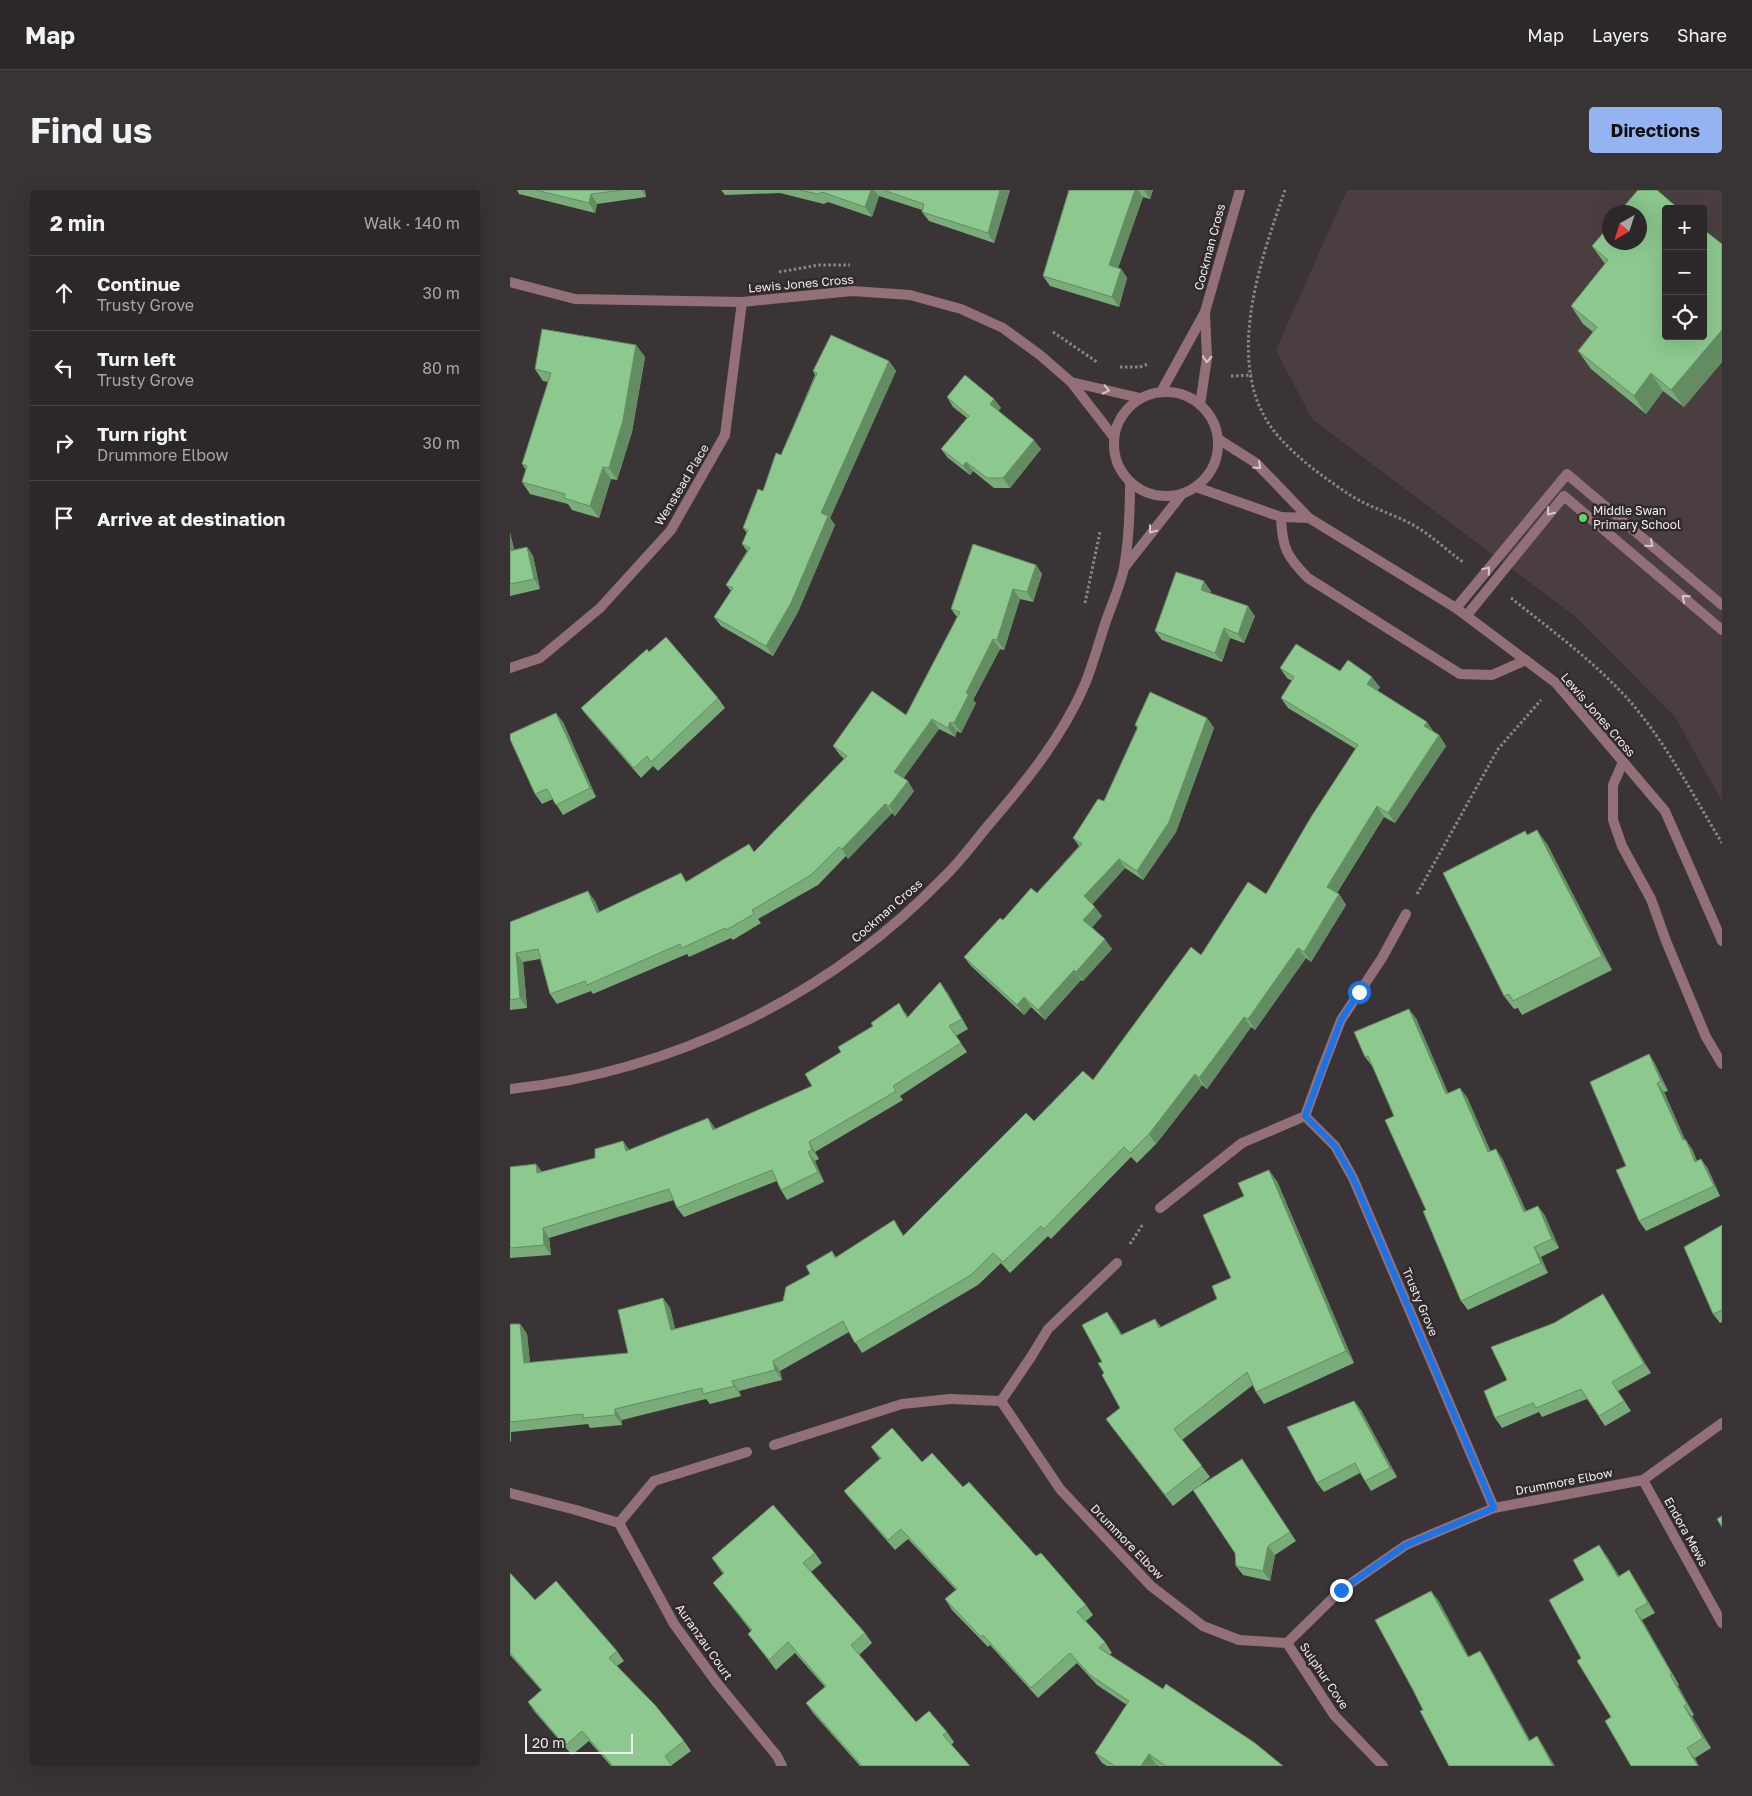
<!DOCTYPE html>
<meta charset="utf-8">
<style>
body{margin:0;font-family:"Golos Text",sans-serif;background:#383334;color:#f1f3f6}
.controls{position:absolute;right:15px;top:15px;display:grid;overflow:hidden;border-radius:5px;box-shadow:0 5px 20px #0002}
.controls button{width:45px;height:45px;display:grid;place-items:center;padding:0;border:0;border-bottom:1px solid #484445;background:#2c2728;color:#f1f3f6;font:25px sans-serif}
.compass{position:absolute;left:1092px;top:15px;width:45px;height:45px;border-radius:50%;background:#2c2728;box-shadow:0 5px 20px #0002;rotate:219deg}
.scale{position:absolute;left:15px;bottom:12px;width:108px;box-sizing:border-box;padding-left:5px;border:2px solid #f1eced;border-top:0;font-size:14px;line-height:18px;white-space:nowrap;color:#f1eced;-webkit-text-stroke:4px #312a2c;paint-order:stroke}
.stop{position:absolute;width:15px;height:15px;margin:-11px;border:4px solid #1a73e8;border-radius:50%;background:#fff}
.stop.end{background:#1a73e8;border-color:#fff;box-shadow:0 1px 5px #0008}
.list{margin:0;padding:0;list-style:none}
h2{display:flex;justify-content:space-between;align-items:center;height:65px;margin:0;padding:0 20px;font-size:21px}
h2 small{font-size:16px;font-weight:400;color:#a6a5a8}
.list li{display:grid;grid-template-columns:32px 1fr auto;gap:15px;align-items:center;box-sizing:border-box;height:75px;padding:0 20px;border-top:1px solid #484445}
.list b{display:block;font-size:19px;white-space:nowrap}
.list p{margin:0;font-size:16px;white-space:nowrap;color:#a6a5a8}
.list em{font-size:16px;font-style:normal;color:#a6a5a8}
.icon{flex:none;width:28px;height:28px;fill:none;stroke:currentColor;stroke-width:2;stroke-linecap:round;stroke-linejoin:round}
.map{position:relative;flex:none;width:1212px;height:1576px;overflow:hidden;border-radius:5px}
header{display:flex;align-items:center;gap:30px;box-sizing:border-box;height:70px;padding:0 25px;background:#2c2728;border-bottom:1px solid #484445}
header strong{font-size:24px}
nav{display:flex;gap:28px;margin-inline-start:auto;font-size:18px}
.intro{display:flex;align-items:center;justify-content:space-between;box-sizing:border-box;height:120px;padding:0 30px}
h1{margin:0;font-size:35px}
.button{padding:12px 22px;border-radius:5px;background:#95b2f1;color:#111;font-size:18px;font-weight:700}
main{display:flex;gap:30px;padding:0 30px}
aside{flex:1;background:#2c2728;border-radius:5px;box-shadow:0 5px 20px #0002}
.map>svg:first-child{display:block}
</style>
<header>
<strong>Map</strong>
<nav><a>Map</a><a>Layers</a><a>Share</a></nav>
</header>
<div class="intro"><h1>Find us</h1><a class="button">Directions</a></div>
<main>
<aside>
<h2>2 min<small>Walk · 140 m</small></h2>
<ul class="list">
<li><svg class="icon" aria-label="ahead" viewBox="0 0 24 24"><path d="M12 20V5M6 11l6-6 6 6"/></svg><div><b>Continue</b><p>Trusty Grove</p></div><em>30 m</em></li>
<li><svg class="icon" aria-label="left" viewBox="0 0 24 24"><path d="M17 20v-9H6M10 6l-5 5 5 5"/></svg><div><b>Turn left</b><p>Trusty Grove</p></div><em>80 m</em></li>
<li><svg class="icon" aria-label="right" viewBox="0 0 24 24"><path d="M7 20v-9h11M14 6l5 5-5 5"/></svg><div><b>Turn right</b><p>Drummore Elbow</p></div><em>30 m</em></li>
<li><svg class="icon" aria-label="arrive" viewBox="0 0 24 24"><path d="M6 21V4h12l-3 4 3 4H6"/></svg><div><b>Arrive at destination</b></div></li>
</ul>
</aside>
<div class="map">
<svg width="1212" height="1576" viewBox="0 0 1212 1576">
<rect width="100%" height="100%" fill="#3b3436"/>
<path fill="#4b3e41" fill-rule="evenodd" d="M837 0H1212V611L1165 527 1066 427 802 229 766 160ZM1156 19H1193V146H1156ZM1100 22H1130V52H1100Z"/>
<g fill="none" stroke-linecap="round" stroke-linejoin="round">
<path stroke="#8b8587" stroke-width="3" stroke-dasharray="2.5 2.5" stroke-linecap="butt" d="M775 0C750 72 710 181 769 247 788 269 816 289 840 305 860 318 884 324 905 336 922 346 938 361 954 373
M269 82 309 75H340
M543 142 587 172
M610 177H630L638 174
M721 186 742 185
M1001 408C1040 439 1082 470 1116 507 1155 550 1182 604 1212 653
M575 413 590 342
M907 704 988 559 1031 510
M620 1054 633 1034"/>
<path stroke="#937078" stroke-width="10" d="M771 327C772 358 777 367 798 388L950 484 982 485 1016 470
M946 418 1057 284 1212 415
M957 425 1054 306 1212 440
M1113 572 1103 595V630L1112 656 1141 709 1156 751 1196 847 1212 874
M812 879 831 830 872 768 896 724
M650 1018 732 953
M521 1167 538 1139 607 1073
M264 1255 392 1214 440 1209
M144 1291 237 1262
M0 1303 66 1320"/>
<path stroke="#937078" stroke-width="10" d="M0 92 65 109 232 112 342 101 400 105 451 119 493 138 530 165 561 192 603 246
M561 192 630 208
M0 478 30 468 90 418 161 340 215 245 232 112
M795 926 825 956 843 988 984 1318
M732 953 795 926 812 879
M440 1209 491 1211 521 1167
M491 1211 550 1299 641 1396 693 1436 729 1450 777 1453 831 1400 896 1355 984 1318 1133 1290 1212 1233
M1133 1290 1212 1433
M66 1320 109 1333 144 1291
M109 1333 164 1434 207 1493 267 1566 272 1576
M777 1453 824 1525 873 1576"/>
<path stroke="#937078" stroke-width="10" d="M604 254a52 52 0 1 1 104 0a52 52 0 1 1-104 0Z
M651 202 695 122 730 0
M690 215 697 168 695 123
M708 249 746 273 799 328 946 418 1046 493 1155 621 1212 751
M686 297 771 327 799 328
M614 378 672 304
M0 899C163 882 319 806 433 688 449 673 462 655 476 638 514 594 552 548 575 494 583 474 589 452 596 431 602 414 610 396 614 378 619 350 620 321 620 293"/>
</g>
<path fill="#79ac7a" d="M7 0H135L136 7 87 14 85 23 9 4Z
M211 0H500L484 53 419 31 412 22V20L369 6 362 27 318 12 314 14 270 3 215 5Z
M559 0H643L640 9 633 7 608 78 611 79 617 88 609 117 540 96 533 86Z
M1212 54V172L1174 217 1153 201 1136 224 1081 179 1068 161 1083 142 1073 134 1061 116 1095 74 1082 56Z
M126 155 135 167 122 242 107 290 101 289 89 328 62 320 58 314 20 304 12 292 16 280 12 274 38 192 33 191 25 179Z
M379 171 386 181 320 328 325 335 288 422 263 466 211 436 204 427 221 401 216 395 237 361 232 354 237 343 233 338 253 301 271 265 305 185 303 181Z
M437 207 484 209 491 218 488 221 531 259 500 298H484L463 281 460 285 438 268 431 259 457 228 443 217Z
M0 343 4 360 17 357 23 366 30 399 0 406Z
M526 375 532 384 523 412 510 409 494 460 490 459 463 510 466 513 451 543 447 541 445 547 429 539 393 588 404 601 385 626 382 623 338 669 336 666 308 695 248 729 251 733 223 750 221 748 179 767 177 764 83 804 81 801 47 814 40 804 30 769 13 772 17 818 0 820V732L85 711 89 722 177 691 244 662 334 569 330 565 323 556 396 525 447 427 441 419Z
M701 401 700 403 745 426 734 453 720 448 712 472 652 450 645 441Z
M139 462 208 508 215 518 148 581 143 576 131 588 78 527 71 518Z
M770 478 830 481 870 497 867 501 917 532 923 542 929 545 936 556 885 633 874 627 827 703 829 704 836 715 801 772 796 768 745 840 741 837 697 899 692 895 646 954 627 973 621 967 541 1049 538 1046 500 1083 491 1073 468 1095 352 1163 339 1142 270 1181 272 1190 229 1201 231 1206 200 1214 196 1209 112 1230V1235L80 1238 78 1234 1 1242V1251L0 1252V1134H10L17 1144 20 1173 118 1163 153 1108 160 1118 165 1139 273 1111 322 1061 326 1067 384 1030 394 1046 524 931 583 890 691 765 756 704 846 559 778 518 771 508 782 491 777 488Z
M697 528 704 538 666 642 633 690 615 678 582 714 592 726 582 737 602 759 573 791 571 790 535 830 521 817 514 825 461 776 454 767 493 730 527 703 569 656 563 648 594 611 627 538 625 535Z
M53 532 86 607 53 625 43 609 32 614 25 604Z
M1015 641 1018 645 1037 654 1102 780 1012 825 1008 818 1004 819 994 806Z
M437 802 458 839 446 846 457 862 390 906 393 910 305 962 309 969 305 971 314 992 277 1010 271 1000 267 991 174 1027 167 1018 164 1010 39 1048 41 1065 0 1068V977L32 982 85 968 113 951 119 960 205 938V939L302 896 395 822 398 827Z
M906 828 938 903 957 907 980 961 992 968 1016 1021 1028 1016 1035 1026 1049 1058 1031 1067 1038 1083 958 1120 951 1111 916 1020 884 926 863 876H862L855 867Z
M1139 864 1145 874 1158 901 1154 902 1175 950 1182 959 1187 971 1191 969 1198 979 1210 1006 1136 1041 1129 1031 1116 976Z
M767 991 844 1173 754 1214 746 1202 743 1195 672 1250 700 1287 689 1296 732 1269 786 1351 765 1365 760 1391 733 1385 726 1376 725 1363 683 1300 663 1316 604 1240 596 1229 610 1218 594 1183 592 1172 605 1133 612 1145 645 1129 651 1137 707 1109 721 1088Z
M1212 1035V1132L1210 1133 1203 1124Z
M1099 1114 1141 1183 1108 1201 1121 1221 1095 1236 1077 1209 1032 1227 1029 1222 992 1238 985 1228 997 1190Z
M844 1211 851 1220 887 1287 861 1301 850 1283 814 1302 807 1293Z
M361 1257 412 1272 453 1297 526 1366 576 1415 583 1425 576 1431 595 1452 602 1463 599 1465 773 1576H648L646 1575 645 1576H597L592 1573 585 1563 617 1515 587 1495 567 1473 528 1508 480 1455 478 1457 442 1420 435 1409 446 1400 398 1349 385 1360 342 1311 334 1301 370 1269Z
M305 1363 312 1373 301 1382 355 1443 362 1453 349 1465 406 1532 437 1542 444 1552 441 1555 460 1576H350L303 1523 296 1513 315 1497 285 1463 266 1480 238 1444 241 1441 211 1403 203 1393 213 1384 202 1368Z
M1096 1365 1109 1386 1119 1380 1126 1391 1145 1423 1132 1430 1169 1495 1168 1496 1184 1525 1182 1526 1201 1558 1185 1568 1101 1527 1074 1390Z
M0 1383 25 1410 107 1461 114 1471 107 1476 174 1551 181 1561 162 1575V1576H101L79 1551 62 1565 24 1521 18 1512 31 1500 0 1465Z"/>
<path fill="#638c63" d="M131 0H135L136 7Z
M361 0H364L369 6 362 27 355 17Z
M490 0H500L484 53 478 43Z
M625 0H628L633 7 606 84 599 75Z
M634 0H643L640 9Z
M81 4 87 14 85 23 79 13Z
M611 79 617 88 609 117 602 107Z
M1212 140V172L1174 217 1161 200Z
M126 155 135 167 122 242 107 290 99 278Z
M379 171 386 181 320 328 325 335 288 422 263 466 256 456 311 323Z
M1141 183 1153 201 1136 224 1124 206Z
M484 209 491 218 486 223 480 214Z
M524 250 531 259 500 298 493 288Z
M456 272 463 281 460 285 453 276Z
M93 277 101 289 89 328 80 316Z
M0 343 7 370 0 361Z
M17 357 23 366 30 399 24 389Z
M526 375 532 384 523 412 517 402Z
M694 391 701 401 698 409 691 400Z
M503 399 510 409 494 460 487 450Z
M738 416 745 426 734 453 728 444Z
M714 438 720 448 712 472 705 463Z
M483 449 490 459 463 510 466 513 451 543 444 533 456 503Z
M862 487 870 497 865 505 857 494Z
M46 523 53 532 86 607 80 598Z
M697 528 704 538 666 642 633 690 627 681Z
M422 529 429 539 391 592 384 582Z
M440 532 447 541 445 547 438 538Z
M917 532 924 542 914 536Z
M929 545 936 556 885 633 878 623Z
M398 591 404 601 385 626 379 616Z
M375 614 382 623 338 669 332 659Z
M867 616 874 627 824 707 817 697Z
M1027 640 1037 654 1102 780 1092 766Z
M609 669 615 678 581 716 574 706Z
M78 701 85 711 94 732 87 723Z
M829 704 836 715 801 772 794 762Z
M585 717 592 726 580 740 573 730Z
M595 749 602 759 573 791 566 782Z
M788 758 796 768 745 840 738 829Z
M6 763 13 772 17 818 10 808Z
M564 780 571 790 535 830 528 820Z
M430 792 437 802 458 839 452 829Z
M514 807 521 817 514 825 507 815Z
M899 819 906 828 942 914 936 904Z
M734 827 741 837 697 899 689 888Z
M1139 864 1145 874 1158 901 1151 891Z
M685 884 692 895 646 954 639 944Z
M1147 893 1154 902 1178 956 1176 950 1182 959 1192 982 1185 972 1173 950Z
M950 898 957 907 985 971 978 962Z
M198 928 205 938 210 950 203 940Z
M113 951 120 961H116Z
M299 952 305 962 309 969 302 960Z
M986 959 992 968 1021 1032 1014 1022Z
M298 962 305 971 314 992 308 982Z
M1191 969 1198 979 1210 1006 1204 996Z
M26 974 33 983H27Z
M759 980 767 991 844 1173 836 1161Z
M1028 1016 1035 1026 1049 1058 1042 1049Z
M33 1038 39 1048 41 1065 34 1055Z
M1024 1057 1031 1067 1038 1083 1031 1073Z
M1093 1104 1099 1114 1141 1183 1134 1174Z
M153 1108 160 1118 168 1150 161 1140Z
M597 1122 605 1133 619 1157 611 1145Z
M10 1134 17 1144 21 1183 14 1173Z
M263 1171 270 1181 272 1190 265 1180Z
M222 1191 229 1201 231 1206 224 1196Z
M844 1211 851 1220 887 1287 880 1278Z
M105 1219 112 1230V1235L105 1225Z
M1089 1355 1096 1365 1115 1397 1108 1387Z
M758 1356 765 1365 760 1391 753 1381Z
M1119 1380 1126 1391 1145 1423 1138 1413Z
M921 1401 929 1411 965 1478 958 1467Z
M1125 1420 1132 1430 1169 1495 1162 1484Z
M970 1461 977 1472 1026 1561 1019 1551Z
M1160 1485 1168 1496 1184 1525 1177 1514Z
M1174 1516 1182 1526 1201 1558 1193 1548Z
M1027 1546 1034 1557 1045 1576H1043Z
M1177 1558 1185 1568 1189 1576H1188Z
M639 1564 646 1575 645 1576H631Z"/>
<path fill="#8dc88e" stroke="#638c63" d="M26 0H113L81 4 79 13Z
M289 0H361L355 17 312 2 308 4Z
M373 0H490L478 43 412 22 414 14Z
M559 0H625L599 75 611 79 602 107 533 86Z
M1128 0H1147L1169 19H1156V146H1193V39L1212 54V140L1161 200 1141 183 1124 206 1068 161 1087 137 1061 116 1098 70 1082 56 1100 35V52H1130V22H1109Z
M32 139 126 155 113 230 99 278 93 277 80 316 54 308 55 304 12 292 17 276 12 274 41 183 25 179Z
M321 145 379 171 311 323 318 326 281 413 256 456 204 427 223 398 216 395 240 358 232 354 238 340 233 338 248 299 253 301 266 263 271 265 307 183 303 181Z
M455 185 484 209 480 214 524 250 493 288H477L456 272 453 276 431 259 459 226 437 207Z
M463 354 526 375 517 402 503 399 487 450 483 449 456 503 459 504 444 533 440 532 438 538 422 529 384 582 398 591 379 616 375 614 332 659 329 657 301 685 242 720 244 724 216 740 215 738 172 758 170 754 77 795 75 791 40 804 28 759 6 763 10 808 0 810V732L78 701 87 723 171 683 176 692 239 654 244 662 337 566 323 556 362 501 396 525 450 422 441 419Z
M17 357 24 389 0 394V359V361Z
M666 382 694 391 691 400 738 416 728 444 714 438 705 463 645 441Z
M156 447 208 508 141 572 137 566 124 578 71 518 137 459 139 462Z
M786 454 830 481 838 470 862 487 857 494 917 532 914 536 929 545 878 623 867 616 817 697 829 704 794 762 788 758 738 829 734 827 689 888 685 884 639 944 620 963 614 957 534 1039 531 1036 493 1072 483 1063 461 1085 345 1153 333 1131 263 1171 265 1180 222 1191 224 1196 193 1204 192 1198 105 1219V1225L73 1228V1224L0 1232V1134H10L14 1173 118 1163 108 1120 153 1108 161 1140 273 1111 276 1097 300 1084 296 1076 322 1061 325 1068 384 1030 393 1046 516 923 524 931 573 881 583 890 681 757 691 765 738 692 756 704 801 627 848 555 771 508 784 487 770 478Z
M640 502 697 528 659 632 627 681 609 669 574 706 585 717 573 730 595 749 566 782 564 780 528 820 514 807 507 815 454 767 490 728 493 730 521 698 527 703 572 654 563 648 588 609 594 611 628 537 625 535Z
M46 523 80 598 46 615 37 599 25 604 0 549V544Z
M1027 640 1092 766 1003 811 999 804 994 806 933 683 1015 641 1017 645Z
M430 792 452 829 439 836 451 853 383 896 386 901 299 952 302 960 298 962 308 982 271 1000 262 980 167 1018 159 999 33 1038 34 1055 0 1058V977L26 974 27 983 85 968V959L113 951 116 961 198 928 203 940 302 896 295 884 331 862 328 857 363 836 361 833 389 813 397 828Z
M899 819 936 904 950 898 978 962 986 959 1014 1022 1028 1016 1042 1049 1024 1057 1031 1073 951 1111 913 1021 916 1020 875 930 884 926 858 866 855 867 844 842Z
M1139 864 1151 891 1147 893 1173 950H1176L1185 972 1191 969 1204 996 1129 1031 1106 980 1116 976 1080 892Z
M759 980 836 1161 746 1202 737 1182 664 1239 692 1276 655 1305 596 1229 610 1218 592 1185 594 1183 588 1173 592 1172 572 1135 597 1122 611 1145 645 1129 649 1138 707 1109 702 1096 721 1088 693 1025 734 1006 728 993Z
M1212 1035V1120L1203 1124 1174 1057Z
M1093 1104 1134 1174 1102 1192 1114 1211 1089 1226 1071 1199 1026 1218 1023 1213 985 1228 974 1201 997 1190 981 1157 1044 1133Z
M844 1211 880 1278 855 1291 845 1273 807 1293 777 1237Z
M382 1238 412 1272 422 1263 453 1297 459 1292 526 1366 531 1363 576 1415 567 1422 595 1452 589 1458 653 1499 656 1494 745 1553 773 1576H656L639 1564 631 1576H605L585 1563 619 1511 580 1485 560 1463 521 1498 473 1445 471 1447 435 1409 447 1399 391 1339 378 1350 334 1301 371 1268 361 1257Z
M732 1269 780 1342 758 1356 753 1381 726 1376 725 1363 683 1300Z
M263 1315 305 1363 293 1373 355 1443 341 1455 406 1532 419 1521 437 1542 433 1545 460 1576H352L296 1513 316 1496 278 1452 259 1470 238 1444 242 1440 203 1393 214 1383 202 1368Z
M1212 1326V1337L1207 1329Z
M1089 1355 1108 1387 1119 1380 1138 1413 1125 1420 1162 1484 1160 1485 1177 1514 1174 1516 1193 1548 1177 1558 1188 1576H1121L1095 1531 1101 1527 1067 1471 1071 1468 1039 1410 1074 1390 1063 1370Z
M0 1383 25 1410 46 1391 107 1461 99 1468 145 1515 174 1551 155 1566 162 1576H103L72 1541 55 1556 18 1512 32 1500 0 1463Z
M921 1401 958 1467 970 1461 1019 1551 1027 1546 1043 1576H939L910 1521 913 1520 903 1500 865 1430Z"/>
<defs><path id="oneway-chevron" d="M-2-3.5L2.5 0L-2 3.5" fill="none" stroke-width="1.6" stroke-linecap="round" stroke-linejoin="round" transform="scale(1.25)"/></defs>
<g stroke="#d5c7ca">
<use href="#oneway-chevron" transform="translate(697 169) rotate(93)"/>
<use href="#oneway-chevron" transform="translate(596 200) rotate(13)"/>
<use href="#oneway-chevron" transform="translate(748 276) rotate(42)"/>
<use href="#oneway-chevron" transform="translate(1040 322) rotate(129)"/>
<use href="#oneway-chevron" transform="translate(642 340) rotate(127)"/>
<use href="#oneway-chevron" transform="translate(1140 354) rotate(40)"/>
<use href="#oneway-chevron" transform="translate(977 380) rotate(-50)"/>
<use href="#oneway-chevron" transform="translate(1175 408) rotate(-140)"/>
</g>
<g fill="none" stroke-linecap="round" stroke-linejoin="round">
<path stroke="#1a73e8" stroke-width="6" d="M831 1400 896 1355 984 1318 843 988 825 956 795 926 831 830 849 802"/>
</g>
<circle fill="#61d46a" stroke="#312a2c" stroke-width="2" cx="1073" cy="328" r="5"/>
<g text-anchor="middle" stroke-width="5" stroke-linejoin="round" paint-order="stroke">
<g font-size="12" fill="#f1eced" stroke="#312a2c">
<text transform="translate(700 57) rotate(-75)" y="4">Cockman Cross</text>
<text transform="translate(291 94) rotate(-5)" y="4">Lewis Jones Cross</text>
<text transform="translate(172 295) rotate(-59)" y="4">Wenstead Place</text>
<text transform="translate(1088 525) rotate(49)" y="4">Lewis Jones Cross</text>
<text transform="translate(377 721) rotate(-41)" y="4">Cockman Cross</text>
<text transform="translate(910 1112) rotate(67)" y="4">Trusty Grove</text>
<text transform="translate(1054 1292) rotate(-11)" y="4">Drummore Elbow</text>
<text transform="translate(1176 1342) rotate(61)" y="4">Endora Mews</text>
<text transform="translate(617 1352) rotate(46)" y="4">Drummore Elbow</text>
<text transform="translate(194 1452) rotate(55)" y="4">Auranzau Court</text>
<text transform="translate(814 1486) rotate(56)" y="4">Sulphur Cove</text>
</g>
<g font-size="12" fill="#f1eced" stroke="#312a2c" text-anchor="start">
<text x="1083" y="325">Middle Swan<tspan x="1083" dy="14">Primary School</tspan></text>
</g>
</g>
</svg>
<div class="controls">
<button>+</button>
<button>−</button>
<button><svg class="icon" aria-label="locate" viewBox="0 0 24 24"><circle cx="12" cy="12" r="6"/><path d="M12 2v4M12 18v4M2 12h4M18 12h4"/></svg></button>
</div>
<svg class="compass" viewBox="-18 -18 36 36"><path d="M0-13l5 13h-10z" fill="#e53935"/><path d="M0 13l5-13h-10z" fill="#a6a5a8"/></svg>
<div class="scale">20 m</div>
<div class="stop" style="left:849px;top:802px"></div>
<div class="stop end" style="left:831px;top:1400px"></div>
</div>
</main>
